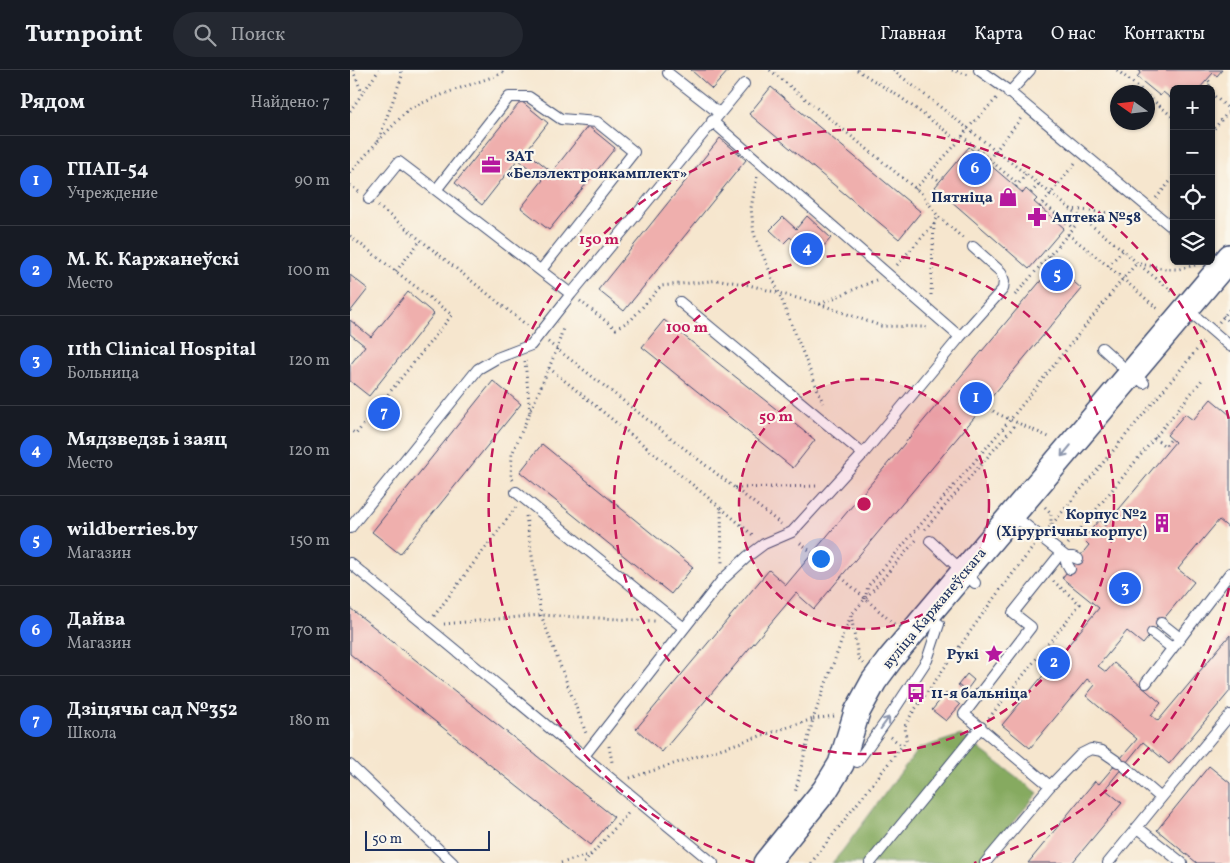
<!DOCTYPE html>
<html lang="ru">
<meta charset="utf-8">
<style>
body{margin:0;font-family:Vollkorn,serif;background:#242831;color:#f1f3f6}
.controls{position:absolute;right:15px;top:15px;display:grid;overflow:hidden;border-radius:8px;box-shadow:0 1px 4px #0004}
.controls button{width:45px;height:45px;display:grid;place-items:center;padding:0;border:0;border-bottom:1px solid #363941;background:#171b24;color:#f1f3f6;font:25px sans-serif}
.compass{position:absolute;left:760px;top:15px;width:45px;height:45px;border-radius:50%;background:#171b24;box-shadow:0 1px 4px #0004;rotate:284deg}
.scale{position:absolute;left:15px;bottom:12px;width:125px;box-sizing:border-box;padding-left:5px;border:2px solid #1b2f5e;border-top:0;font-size:14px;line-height:18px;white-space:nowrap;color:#1b2f5e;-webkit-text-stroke:4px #fbf7ec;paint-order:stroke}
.you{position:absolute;left:470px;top:488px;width:18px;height:18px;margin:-12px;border:4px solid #fff;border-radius:50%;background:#1a73e8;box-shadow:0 0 0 8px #1a73e833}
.badge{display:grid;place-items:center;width:32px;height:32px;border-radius:50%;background:#2563eb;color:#fff;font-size:16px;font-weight:700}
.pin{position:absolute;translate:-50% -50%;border:2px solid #fff;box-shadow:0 1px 5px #0006}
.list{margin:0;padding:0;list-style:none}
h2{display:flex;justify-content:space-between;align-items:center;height:65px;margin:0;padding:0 20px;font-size:21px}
h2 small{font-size:16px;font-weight:400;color:#9ea1a6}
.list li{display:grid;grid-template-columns:32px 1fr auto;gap:15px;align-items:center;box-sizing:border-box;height:90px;padding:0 20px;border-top:1px solid #363941}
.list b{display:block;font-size:19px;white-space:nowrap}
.list p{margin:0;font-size:16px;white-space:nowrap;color:#9ea1a6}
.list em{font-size:16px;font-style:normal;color:#9ea1a6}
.icon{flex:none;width:28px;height:28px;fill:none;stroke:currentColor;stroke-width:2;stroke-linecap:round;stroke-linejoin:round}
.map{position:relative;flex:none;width:880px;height:793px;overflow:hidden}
header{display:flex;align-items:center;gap:30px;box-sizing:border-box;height:70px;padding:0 25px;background:#171b24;border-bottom:1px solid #363941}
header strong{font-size:24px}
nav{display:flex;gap:28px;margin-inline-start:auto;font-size:18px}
.search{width:350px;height:45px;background:#242831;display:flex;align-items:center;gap:12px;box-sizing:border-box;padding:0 18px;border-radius:28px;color:#9ea1a6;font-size:19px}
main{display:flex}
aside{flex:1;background:#171b24}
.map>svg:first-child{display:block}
</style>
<header>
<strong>Turnpoint</strong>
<div class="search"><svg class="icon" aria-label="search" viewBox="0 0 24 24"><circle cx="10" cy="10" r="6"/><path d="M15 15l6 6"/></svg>Поиск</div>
<nav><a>Главная</a><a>Карта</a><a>О нас</a><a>Контакты</a></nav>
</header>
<main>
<aside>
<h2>Рядом<small>Найдено: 7</small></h2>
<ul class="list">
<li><span class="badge">1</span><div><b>ГПАП-54</b><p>Учреждение</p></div><em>90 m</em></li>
<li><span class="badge">2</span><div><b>М. К. Каржанеўскі</b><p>Место</p></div><em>100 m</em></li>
<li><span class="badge">3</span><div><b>11th Clinical Hospital</b><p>Больница</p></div><em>120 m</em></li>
<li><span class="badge">4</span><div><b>Мядзведзь і заяц</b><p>Место</p></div><em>120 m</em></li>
<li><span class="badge">5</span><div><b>wildberries.by</b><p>Магазин</p></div><em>150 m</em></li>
<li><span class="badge">6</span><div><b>Дайва</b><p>Магазин</p></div><em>170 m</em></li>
<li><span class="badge">7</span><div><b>Дзіцячы сад №352</b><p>Школа</p></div><em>180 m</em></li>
</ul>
</aside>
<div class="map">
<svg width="880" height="793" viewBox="0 0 880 793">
<rect width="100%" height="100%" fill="#fbf7ec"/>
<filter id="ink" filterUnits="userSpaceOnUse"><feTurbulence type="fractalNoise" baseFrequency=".02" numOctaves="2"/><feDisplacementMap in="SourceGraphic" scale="10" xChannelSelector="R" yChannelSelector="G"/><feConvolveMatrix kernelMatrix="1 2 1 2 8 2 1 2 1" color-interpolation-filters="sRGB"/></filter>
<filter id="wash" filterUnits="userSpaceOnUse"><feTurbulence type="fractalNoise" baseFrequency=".0096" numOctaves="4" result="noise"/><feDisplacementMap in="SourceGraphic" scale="20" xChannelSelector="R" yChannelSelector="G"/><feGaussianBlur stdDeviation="1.12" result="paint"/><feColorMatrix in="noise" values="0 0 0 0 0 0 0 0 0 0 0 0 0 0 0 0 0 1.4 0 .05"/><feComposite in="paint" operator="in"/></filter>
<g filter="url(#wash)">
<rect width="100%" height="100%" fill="#f6e6ce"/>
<path fill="#86aa60" stroke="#506c5f" d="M611 665 688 723 628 793H482L493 780 568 679Z"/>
<g id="blocks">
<path fill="#efafad" d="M341 0H379L362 19Z
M788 0H872L867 6 863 3 849 19H824V31L813 22 810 26 787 7 791 2Z
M421 17 571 142 549 169 399 44Z
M171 31 198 53 176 81 202 102 238 56 265 78 199 160 171 138 193 110 168 89 132 135 105 113Z
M370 68 396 90 274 241 248 220Z
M619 77 673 123 676 119 687 129 684 132 714 158 679 199 585 117Z
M457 146 481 168 463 188 440 167 434 173 420 160 433 147 446 159Z
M704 195 732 219 464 539 446 523 312 682 286 659 419 500 436 515Z
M0 205 18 219 0 242Z
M58 222 84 244 19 326 0 311V295L15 276 0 264V250L21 267Z
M314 250 465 370 443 398 292 277Z
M143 311 171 334 50 484 22 462Z
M861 329 880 345V459L869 450 828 499 844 512 793 574 777 561 748 596 756 602 764 593 811 633 801 645 808 651 880 565V621L819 694 793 672 755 719 772 733 722 793H678L745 711 749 714 787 669 736 626 745 615 737 609 680 678 652 655 749 538 712 508 739 475 733 469 749 450 755 456 825 372 817 365 835 344 843 350Z
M192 374 343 497 321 524 170 402Z
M0 538 264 747 241 775 0 584Z
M617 604 624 610 616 621 608 615Z
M596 623 610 635 596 651 582 640Z
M859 696 880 713V793H847L807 760Z"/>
</g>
</g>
<g filter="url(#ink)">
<use href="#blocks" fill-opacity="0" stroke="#3c4a6f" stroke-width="1"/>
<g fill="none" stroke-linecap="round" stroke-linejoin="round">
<g stroke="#3c4a6f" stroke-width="12">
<path id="service" d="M629 0 656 19 824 159
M318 3 369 43
M659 23 680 0
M362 51 610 267
M19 129 49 92 86 120
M191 200 284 82 247 52 211 49 179 27H159L86 120 221 224
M330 232 513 384
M837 239 880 276
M752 278 774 298 794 313
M166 422 334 558
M663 445 715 486
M0 458 128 299 147 288 181 275 221 224 394 14
M580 471 625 513
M0 493 363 793
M720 499 716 492V487H723L728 489
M811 553 830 568
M802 563 822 578
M796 613 880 503
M234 686 372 510 398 486 414 474 442 462 513 384 610 267 653 219 654 211 651 202 623 177
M507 692 542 643 577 590 589 554
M0 695 103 793
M774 696 811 728
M700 716 614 644 681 557 663 543 711 483
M787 757 832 793
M520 793 631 657
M635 793 700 716 731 684 741 679 752 681 768 692
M758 793 811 728 880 645"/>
</g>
<g stroke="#3c4a6f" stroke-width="28">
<path id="tertiary" d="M416 793 475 720 491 694 507 642 524 611 541 588 880 187"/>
</g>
<path stroke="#3c4a6f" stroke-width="3" stroke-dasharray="1 4" stroke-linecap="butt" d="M3 0 12 23
M420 0 571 123 588 146 615 170
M507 0 550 27 609 71 618 58 647 28
M543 0 773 180 787 193 823 222
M602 0 619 5
M767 0 794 22
M856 19 861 13 858 10
M861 23 880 40
M798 26 824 48
M0 41 29 0
M861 62 880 40
M612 66 668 114
M28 71 60 38 99 22 148 5 156 0
M639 89 672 47
M0 103 28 71 52 6 51 0
M579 103 590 111
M407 107 401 138 404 164 429 223 473 333
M0 115 9 122
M666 117 676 104
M565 119 609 71
M681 123 689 114
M806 128 824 107
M693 133 723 158
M28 136 179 257
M690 137 725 93
M720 139 789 146
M718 164 758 196 809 240
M0 166 102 245 6 364 0 360
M699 186 713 198 711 200
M790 194 816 199H829L845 195
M547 195 584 154 588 146
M758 196 773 180
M46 201 71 170
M581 225 584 154
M665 225 732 148
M230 231 266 259 282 249 311 216 371 210 399 215 469 234 531 256 574 257 579 259
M470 234 526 210
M873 246 880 252
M869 252 880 239
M198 272 431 454
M175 291 180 342
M199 298 371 438 372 494
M635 335 646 343 701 368
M804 368 815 376 821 369
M163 410 161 407 162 384 207 279 213 258
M385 418 466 416
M695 437 701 443V455
M371 438 405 467
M176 446 191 545 236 663
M699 458 855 270
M575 459 667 353
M450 473 463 483
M718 474 852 310
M491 507 544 554
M515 529 518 516 660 350 772 210 787 193
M501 545 508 587 513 594
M84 546 166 437
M94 554 191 545 305 551
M692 581 705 591
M484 646 463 649 501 545 568 468
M639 648 730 534 703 511
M541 667 552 676
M259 676 262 692
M280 708 463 649 445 723
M211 793 242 784
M234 793 280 741
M461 793 552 676 556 670 555 656 561 645 644 528 684 476"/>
<use href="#service" stroke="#fff" stroke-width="10"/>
<use href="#tertiary" stroke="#fff" stroke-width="25"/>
</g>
<defs><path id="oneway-shaft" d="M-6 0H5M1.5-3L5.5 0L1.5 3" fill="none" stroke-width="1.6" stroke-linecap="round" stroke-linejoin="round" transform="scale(1.25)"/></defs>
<g stroke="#8d97ae">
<use href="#oneway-shaft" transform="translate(716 381) rotate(130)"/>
<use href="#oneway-shaft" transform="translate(535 653) rotate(-54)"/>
</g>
</g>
<circle cx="514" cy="434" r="125" fill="#c2185b" fill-opacity=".12"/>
<g fill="none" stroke="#c2185b" stroke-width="2.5" stroke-dasharray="9 6">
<circle cx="514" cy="434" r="125"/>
<circle cx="514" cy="434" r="250"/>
<path d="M879 518A375 375 0 0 1 624 793M404 793A375 375 0 1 1 879 350"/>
</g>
<defs>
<g id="office-bare" transform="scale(1.5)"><path d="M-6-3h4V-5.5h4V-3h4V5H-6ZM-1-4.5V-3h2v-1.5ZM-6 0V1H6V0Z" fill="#b5179e" stroke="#fbf7ec" stroke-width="2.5" paint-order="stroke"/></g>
<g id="shop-bare" transform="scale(1.5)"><path d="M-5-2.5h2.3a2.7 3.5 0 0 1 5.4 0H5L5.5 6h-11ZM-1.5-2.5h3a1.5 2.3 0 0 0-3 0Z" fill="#b5179e" stroke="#fbf7ec" stroke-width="2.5" paint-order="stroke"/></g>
<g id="pharmacy-bare" transform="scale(1.5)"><path d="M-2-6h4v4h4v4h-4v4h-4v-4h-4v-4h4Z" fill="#b5179e" stroke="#fbf7ec" stroke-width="2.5" paint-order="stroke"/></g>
<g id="building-bare" transform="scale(1.5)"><path d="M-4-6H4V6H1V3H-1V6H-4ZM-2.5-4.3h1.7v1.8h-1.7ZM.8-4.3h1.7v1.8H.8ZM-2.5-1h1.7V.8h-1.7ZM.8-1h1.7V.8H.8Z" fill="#b5179e" stroke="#fbf7ec" stroke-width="2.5" paint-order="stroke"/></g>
<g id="sight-bare" transform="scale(1.5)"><path d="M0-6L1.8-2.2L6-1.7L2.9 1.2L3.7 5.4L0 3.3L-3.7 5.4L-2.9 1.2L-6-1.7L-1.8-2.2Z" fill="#b5179e" stroke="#fbf7ec" stroke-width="2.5" paint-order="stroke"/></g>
<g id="bus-bare" transform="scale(1.5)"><path d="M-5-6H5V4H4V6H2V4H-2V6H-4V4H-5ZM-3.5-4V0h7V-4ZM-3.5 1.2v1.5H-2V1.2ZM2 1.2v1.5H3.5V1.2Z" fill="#b5179e" stroke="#fbf7ec" stroke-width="2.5" paint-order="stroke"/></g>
</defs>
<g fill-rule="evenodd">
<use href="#office-bare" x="141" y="95"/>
<use href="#shop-bare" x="658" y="127"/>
<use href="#pharmacy-bare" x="687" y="147"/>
<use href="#building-bare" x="812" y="453"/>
<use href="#sight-bare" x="644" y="584"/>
<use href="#bus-bare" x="566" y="623"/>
</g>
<g text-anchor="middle" stroke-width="4.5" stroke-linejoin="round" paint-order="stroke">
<g font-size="15" font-weight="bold" fill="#1b2f5e" stroke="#fbf7ec" text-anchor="start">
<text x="156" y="91">ЗАТ<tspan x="156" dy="17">«Белэлектронкамплект»</tspan></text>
<text x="643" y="132" text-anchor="end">Пятніца</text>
<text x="702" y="152">Аптека №58</text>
<text x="797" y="449" text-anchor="end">Корпус №2<tspan x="797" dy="17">(Хірургічны корпус)</tspan></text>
<text x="629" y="589" text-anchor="end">Рукі</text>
<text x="581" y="628">11-я бальніца</text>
</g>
<g font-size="15" fill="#1b2f5e" stroke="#fbf7ec">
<text transform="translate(584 538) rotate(-50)" y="5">вуліца Каржанеўскага</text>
</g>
</g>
<circle cx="514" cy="434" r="8" fill="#c2185b" stroke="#fbf7ec" stroke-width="2.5"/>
<g font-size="15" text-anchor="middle" font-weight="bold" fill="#c2185b" stroke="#fbf7ec" stroke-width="4.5" stroke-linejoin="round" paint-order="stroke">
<text x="249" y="174">150 m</text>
<text x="337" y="262">100 m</text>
<text x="426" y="351">50 m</text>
</g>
</svg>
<div class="controls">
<button>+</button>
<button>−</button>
<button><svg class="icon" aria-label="locate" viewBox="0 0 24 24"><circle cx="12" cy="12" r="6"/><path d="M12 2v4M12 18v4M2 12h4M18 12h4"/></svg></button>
<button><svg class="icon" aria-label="layers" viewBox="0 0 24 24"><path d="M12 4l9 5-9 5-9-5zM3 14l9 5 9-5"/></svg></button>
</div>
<svg class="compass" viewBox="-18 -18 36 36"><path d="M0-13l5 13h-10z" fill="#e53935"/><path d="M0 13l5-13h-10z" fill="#9ea1a6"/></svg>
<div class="scale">50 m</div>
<div class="you"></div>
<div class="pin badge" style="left:626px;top:328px">1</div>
<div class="pin badge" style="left:704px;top:593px">2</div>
<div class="pin badge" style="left:775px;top:518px">3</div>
<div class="pin badge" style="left:457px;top:179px">4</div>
<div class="pin badge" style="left:707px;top:205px">5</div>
<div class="pin badge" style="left:625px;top:99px">6</div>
<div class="pin badge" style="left:34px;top:343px">7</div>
</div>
</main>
